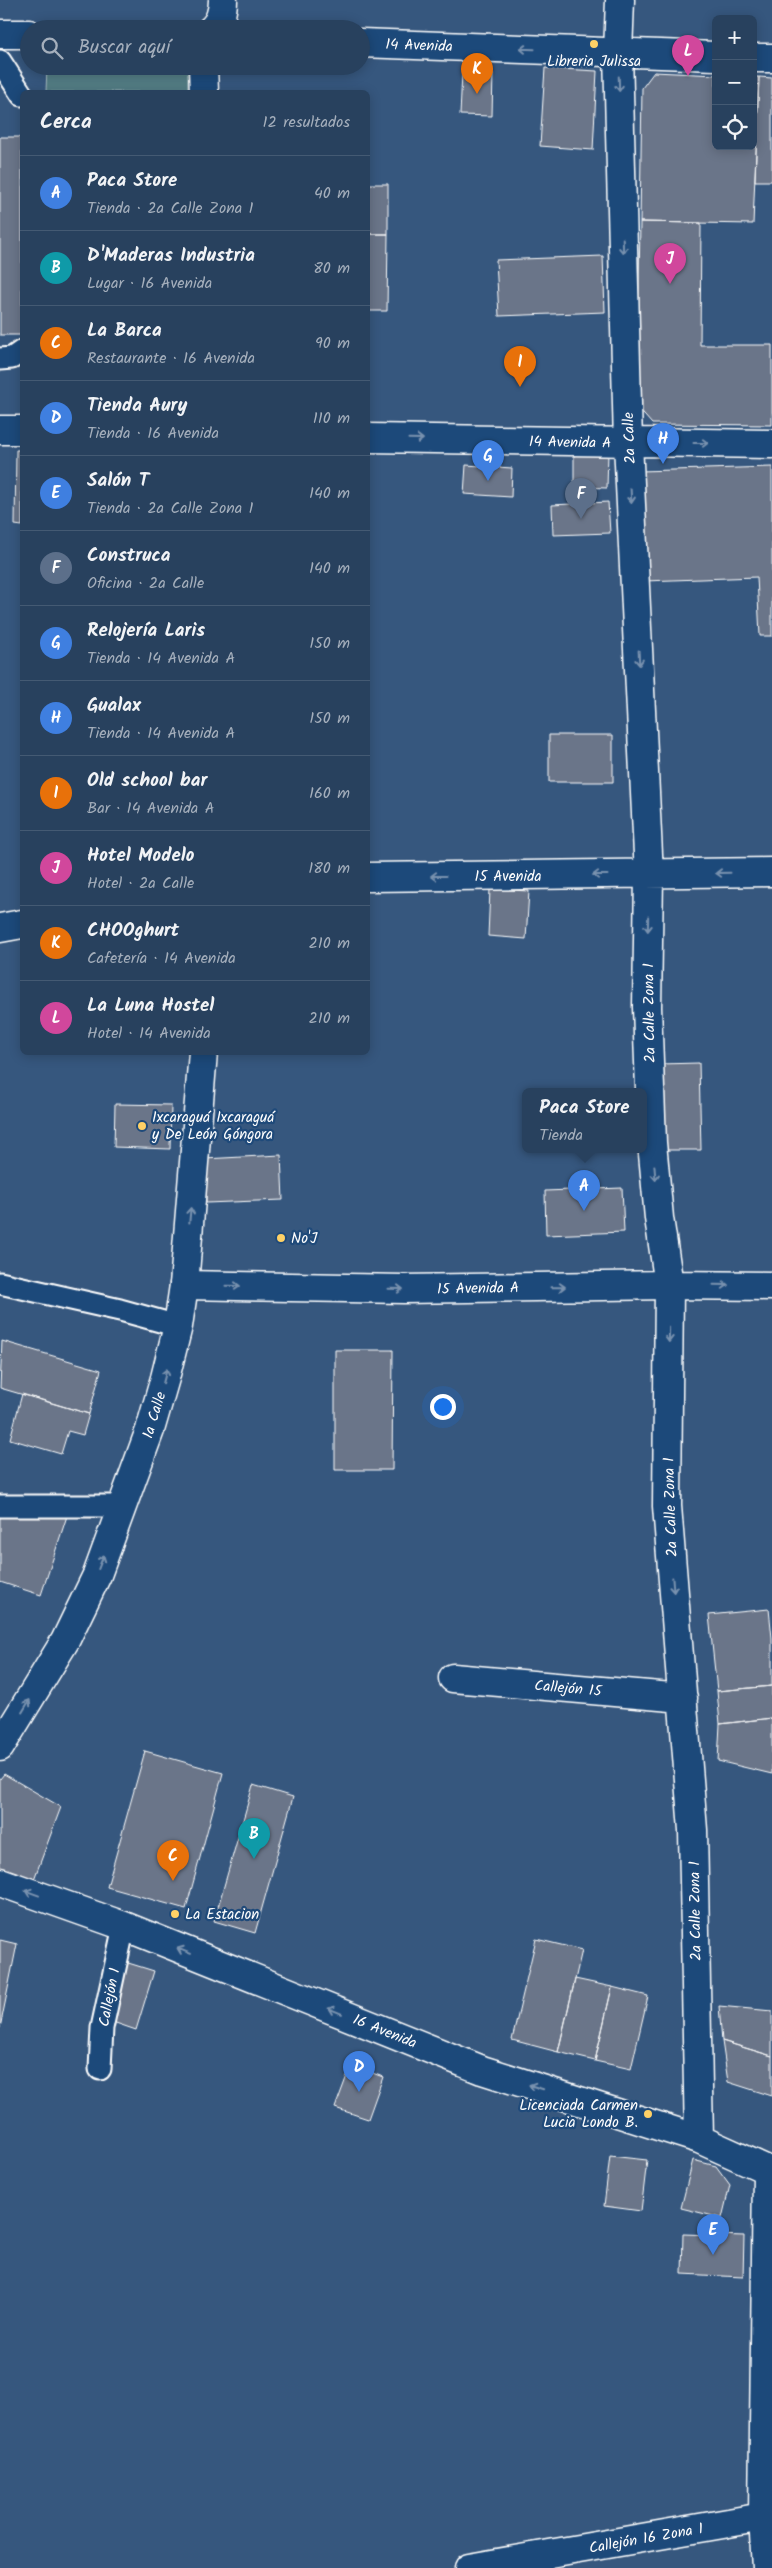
<!DOCTYPE html>
<html lang="es">
<meta charset="utf-8">
<style>
body{margin:0;font-family:Kalam,sans-serif;background:#344c67;color:#f1f3f6}
.controls{position:absolute;right:15px;top:15px;display:grid;overflow:hidden;border-radius:8px;box-shadow:0 2px 12px #0003}
.controls button{width:45px;height:45px;display:grid;place-items:center;padding:0;border:0;border-bottom:1px solid #445a73;background:#28415e;color:#f1f3f6;font:25px sans-serif}
.you{position:absolute;left:442px;top:1406px;width:18px;height:18px;margin:-12px;border:4px solid #fff;border-radius:50%;background:#1a73e8;box-shadow:0 0 0 8px #1a73e833}
.badge{display:grid;place-items:center;width:32px;height:32px;border-radius:50%;background:#e69b98;color:#fff;font-size:16px;font-weight:700}
.pin{position:absolute;translate:-50% -41px;filter:drop-shadow(0 1px 2px #0008)}
.pin::after{content:'';position:absolute;top:26px;width:18px;height:15px;background:inherit;clip-path:polygon(0 0,100% 0,50% 100%)}
.popup{position:absolute;left:522px;top:1088px;width:125px;height:65px;box-sizing:border-box;display:grid;place-content:center;border-radius:8px;background:#28415e;filter:drop-shadow(0 1px 4px #0005);font-size:16px;white-space:nowrap;color:#a5afbc}
.popup b{font-size:19px;color:#f1f3f6}
.popup::after{content:'';position:absolute;left:50%;top:100%;margin-left:-10px;border:10px solid transparent;border-top-color:#28415e}
.list{margin:0;padding:0;list-style:none}
h2{display:flex;justify-content:space-between;align-items:center;height:65px;margin:0;padding:0 20px;font-size:21px}
h2 small{font-size:16px;font-weight:400;color:#a5afbc}
.list li{display:grid;grid-template-columns:32px 1fr auto;gap:15px;align-items:center;box-sizing:border-box;height:75px;padding:0 20px;border-top:1px solid #445a73}
.list b{display:block;font-size:19px;white-space:nowrap}
.list p{margin:0;font-size:16px;white-space:nowrap;color:#a5afbc}
.list em{font-size:16px;font-style:normal;color:#a5afbc}
.icon{flex:none;width:28px;height:28px;fill:none;stroke:currentColor;stroke-width:2;stroke-linecap:round;stroke-linejoin:round}
.map{position:relative;flex:none;width:772px;height:2568px;overflow:hidden}
.search{position:absolute;background:#28415e;box-shadow:0 2px 12px #0003;left:20px;top:20px;width:350px;height:55px;display:flex;align-items:center;gap:12px;box-sizing:border-box;padding:0 18px;border-radius:28px;color:#a5afbc;font-size:19px}
.panel{position:absolute;background:#28415e;box-shadow:0 2px 12px #0003;left:20px;top:90px;width:350px;height:965px;border-radius:8px}
.map>svg:first-child{display:block}
</style>
<div class="map">
<svg width="772" height="2568" viewBox="0 0 772 2568">
<rect width="100%" height="100%" fill="#36577e"/>
<filter id="ink" filterUnits="userSpaceOnUse"><feTurbulence type="fractalNoise" baseFrequency=".02" numOctaves="2"/><feDisplacementMap in="SourceGraphic" scale="10" xChannelSelector="R" yChannelSelector="G"/><feConvolveMatrix kernelMatrix="1 2 1 2 8 2 1 2 1" color-interpolation-filters="sRGB"/></filter>
<g filter="url(#ink)">
<path fill="#537d85" stroke="#a9bec2" d="M47 66H188V92H46Z"/>
<path fill="#6a7589" stroke="#fff" d="M545 68 597 71 593 150 540 146Z
M462 72 493 73 492 116 460 115Z
M654 72 716 75V146H753V77H759L753 224 640 222 642 88Z
M759 77 772 78V181H755Z
M0 137H22V335H0Z
M368 184H388V234H368Z
M640 222 701 223 700 345H772V425L652 424 637 407Z
M368 234H388L387 311H368Z
M603 256 605 312 499 316 496 260Z
M16 450H22V526L15 525Z
M574 451 608 452 607 488 574 487Z
M466 465 512 468 511 497 464 494Z
M772 467V636H760L757 577 644 581 640 471Z
M608 502 610 533 553 535 552 505Z
M549 735H613V782H549Z
M490 889 529 891 526 939 488 936Z
M699 1063 701 1150H663L660 1064Z
M115 1104 171 1105 170 1149 114 1147Z
M281 1155 283 1200 206 1203 204 1159Z
M622 1188 624 1232 546 1235 545 1191Z
M2 1341 101 1370 89 1414 0 1388Z
M335 1350H393L392 1470H335Z
M22 1394 89 1414 83 1435 68 1431 61 1454 10 1439Z
M0 1513 67 1516 41 1595 0 1582Z
M769 1609 772 1638V1686L717 1691 709 1615Z
M772 1686V1718L720 1724 717 1691Z
M772 1718V1774L718 1761 720 1724Z
M145 1751 223 1773 186 1909 107 1887Z
M4 1774 61 1807 33 1882 0 1870V1779Z
M253 1785 293 1797 255 1933 214 1921Z
M536 1939 582 1950 558 2052 512 2040Z
M0 1940 17 1944 0 2028Z
M125 1962 154 1971 136 2030 107 2020Z
M575 1979 612 1987 595 2061 558 2052Z
M612 1987 648 1996 631 2069 595 2061Z
M719 2006 772 2011V2056L722 2041Z
M722 2041 772 2056V2096L728 2082Z
M351 2065 383 2077 368 2119 335 2108Z
M610 2156 647 2160 641 2211 604 2206Z
M693 2160 716 2166 730 2185 722 2218 681 2208Z
M683 2234 744 2236 743 2277 682 2274Z"/>
<g fill="none" stroke-linecap="round" stroke-linejoin="round">
<g stroke="#fff" stroke-width="25">
<path id="service" d="M0 61 22 95
M0 359 12 358 22 351
M0 1283 120 1310 178 1326
M0 1506H123
M100 2069 102 2028 124 1926"/>
</g>
<g stroke="#fff" stroke-width="31">
<path id="minor" d="M620 0 618 53 628 443 649 875 647 1007 652 1143 659 1218 669 1285 667 1506 693 1830 699 2139
M361 43 716 56
M753 58H772
M368 438 772 444
M368 877 772 872
M0 928 22 924
M184 1285 404 1289 669 1285 772 1286
M453 1678 683 1698
M0 1882 124 1926 482 2070 699 2139 772 2172
M469 2568 763 2517
M766 2568 763 2517 767 2171"/>
</g>
<g stroke="#fff" stroke-width="31">
<path id="tertiary" d="M0 34H29
M0 430H22"/>
</g>
<g stroke="#fff" stroke-width="31">
<path id="secondary" d="M212 29C220 23 223 10 223 0
M203 66 204 92
M0 1747 65 1641 97 1575 150 1430 165 1378 178 1326 184 1285 203 1052"/>
</g>
<use href="#service" stroke="#1f4a7a" stroke-width="21"/>
<use href="#minor" stroke="#1f4a7a" stroke-width="28"/>
<use href="#tertiary" stroke="#1f4a7a" stroke-width="28"/>
<use href="#secondary" stroke="#1f4a7a" stroke-width="28"/>
</g>
<defs><path id="oneway-shaft" d="M-6 0H5M1.5-3L5.5 0L1.5 3" fill="none" stroke-width="1.6" stroke-linecap="round" stroke-linejoin="round" transform="scale(1.25)"/></defs>
<g stroke="#7992af">
<use href="#oneway-shaft" transform="translate(527 49) rotate(-178)"/>
<use href="#oneway-shaft" transform="translate(619 84) rotate(88)"/>
<use href="#oneway-shaft" transform="translate(623 246) rotate(88)"/>
<use href="#oneway-shaft" transform="translate(416 439) rotate(1)"/>
<use href="#oneway-shaft" transform="translate(701 443)"/>
<use href="#oneway-shaft" transform="translate(631 496) rotate(87)"/>
<use href="#oneway-shaft" transform="translate(639 658) rotate(87)"/>
<use href="#oneway-shaft" transform="translate(723 873) rotate(179)"/>
<use href="#oneway-shaft" transform="translate(600 875) rotate(180)"/>
<use href="#oneway-shaft" transform="translate(438 876) rotate(180)"/>
<use href="#oneway-shaft" transform="translate(648 924) rotate(91)"/>
<use href="#oneway-shaft" transform="translate(655 1173) rotate(85)"/>
<use href="#oneway-shaft" transform="translate(190 1215) rotate(-85)"/>
<use href="#oneway-shaft" transform="translate(721 1285) rotate(1)"/>
<use href="#oneway-shaft" transform="translate(233 1286) rotate(1)"/>
<use href="#oneway-shaft" transform="translate(558 1287) rotate(-1)"/>
<use href="#oneway-shaft" transform="translate(396 1289) rotate(1)"/>
<use href="#oneway-shaft" transform="translate(669 1335) rotate(91)"/>
<use href="#oneway-shaft" transform="translate(165 1376) rotate(-75)"/>
<use href="#oneway-shaft" transform="translate(101 1562) rotate(-69)"/>
<use href="#oneway-shaft" transform="translate(673 1585) rotate(85)"/>
<use href="#oneway-shaft" transform="translate(26 1706) rotate(-59)"/>
<use href="#oneway-shaft" transform="translate(32 1893) rotate(-160)"/>
<use href="#oneway-shaft" transform="translate(184 1951) rotate(-158)"/>
<use href="#oneway-shaft" transform="translate(335 2011) rotate(-158)"/>
<use href="#oneway-shaft" transform="translate(536 2087) rotate(-163)"/>
</g>
</g>
<g fill="#ffd166" stroke="#1f4a7a" stroke-width="2">
<circle cx="594" cy="44" r="5"/>
<circle cx="142" cy="1126" r="5"/>
<circle cx="281" cy="1238" r="5"/>
<circle cx="175" cy="1914" r="5"/>
<circle cx="648" cy="2114" r="5"/>
</g>
<g text-anchor="middle" stroke-width="4.5" stroke-linejoin="round" paint-order="stroke">
<g font-size="15" fill="#fff" stroke="#1f4a7a">
<text transform="translate(419 45) rotate(2)" y="5">14 Avenida</text>
<text transform="translate(629 438) rotate(-92)" y="5">2a Calle</text>
<text transform="translate(570 442) rotate(1)" y="5">14 Avenida A</text>
<text x="508" y="881">15 Avenida</text>
<text transform="translate(649 1013) rotate(-91)" y="5">2a Calle Zona 1</text>
<text transform="translate(478 1288) rotate(-1)" y="5">15 Avenida A</text>
<text transform="translate(154 1415) rotate(-73)" y="5">1a Calle</text>
<text transform="translate(670 1507) rotate(-92)" y="5">2a Calle Zona 1</text>
<text transform="translate(568 1688) rotate(5)" y="5">Callejón 15</text>
<text transform="translate(695 1911) rotate(-91)" y="5">2a Calle Zona 1</text>
<text transform="translate(109 1997) rotate(-79)" y="5">Callejón 1</text>
<text transform="translate(385 2031) rotate(22)" y="5">16 Avenida</text>
<text transform="translate(646 2538) rotate(-10)" y="5">Callejón 16 Zona 1</text>
</g>
<g font-size="15" fill="#fff" stroke="#1f4a7a" text-anchor="start">
<text x="594" y="66" text-anchor="middle">Libreria Julissa</text>
<text x="152" y="1122">Ixcaraguá Ixcaraguá<tspan x="152" dy="17">y De León Góngora</tspan></text>
<text x="291" y="1243">No'J</text>
<text x="185" y="1919">La Estacion</text>
<text x="638" y="2110" text-anchor="end">Licenciada Carmen<tspan x="638" dy="17">Lucia Londo B.</tspan></text>
</g>
</g>
</svg>
<div class="controls">
<button>+</button>
<button>−</button>
<button><svg class="icon" aria-label="locate" viewBox="0 0 24 24"><circle cx="12" cy="12" r="6"/><path d="M12 2v4M12 18v4M2 12h4M18 12h4"/></svg></button>
</div>
<div class="you"></div>
<div class="pin badge" style="left:584px;top:1211px;background:#3f7fe0">A</div>
<div class="popup"><b>Paca Store</b>Tienda</div>
<div class="pin badge" style="left:254px;top:1859px;background:#0f9aa8">B</div>
<div class="pin badge" style="left:173px;top:1881px;background:#e8710a">C</div>
<div class="pin badge" style="left:359px;top:2092px;background:#3f7fe0">D</div>
<div class="pin badge" style="left:713px;top:2255px;background:#3f7fe0">E</div>
<div class="pin badge" style="left:581px;top:519px;background:#5c6f8a">F</div>
<div class="pin badge" style="left:488px;top:481px;background:#3f7fe0">G</div>
<div class="pin badge" style="left:663px;top:464px;background:#3f7fe0">H</div>
<div class="pin badge" style="left:520px;top:387px;background:#e8710a">I</div>
<div class="pin badge" style="left:670px;top:284px;background:#d1479c">J</div>
<div class="pin badge" style="left:477px;top:94px;background:#e8710a">K</div>
<div class="pin badge" style="left:688px;top:76px;background:#d1479c">L</div>
<div class="search"><svg class="icon" aria-label="search" viewBox="0 0 24 24"><circle cx="10" cy="10" r="6"/><path d="M15 15l6 6"/></svg>Buscar aquí</div>
<section class="panel">
<h2>Cerca<small>12 resultados</small></h2>
<ul class="list">
<li><span class="badge" style="background:#3f7fe0">A</span><div><b>Paca Store</b><p>Tienda · 2a Calle Zona 1</p></div><em>40 m</em></li>
<li><span class="badge" style="background:#0f9aa8">B</span><div><b>D'Maderas Industria</b><p>Lugar · 16 Avenida</p></div><em>80 m</em></li>
<li><span class="badge" style="background:#e8710a">C</span><div><b>La Barca</b><p>Restaurante · 16 Avenida</p></div><em>90 m</em></li>
<li><span class="badge" style="background:#3f7fe0">D</span><div><b>Tienda Aury</b><p>Tienda · 16 Avenida</p></div><em>110 m</em></li>
<li><span class="badge" style="background:#3f7fe0">E</span><div><b>Salón T</b><p>Tienda · 2a Calle Zona 1</p></div><em>140 m</em></li>
<li><span class="badge" style="background:#5c6f8a">F</span><div><b>Construca</b><p>Oficina · 2a Calle</p></div><em>140 m</em></li>
<li><span class="badge" style="background:#3f7fe0">G</span><div><b>Relojería Laris</b><p>Tienda · 14 Avenida A</p></div><em>150 m</em></li>
<li><span class="badge" style="background:#3f7fe0">H</span><div><b>Gualax</b><p>Tienda · 14 Avenida A</p></div><em>150 m</em></li>
<li><span class="badge" style="background:#e8710a">I</span><div><b>Old school bar</b><p>Bar · 14 Avenida A</p></div><em>160 m</em></li>
<li><span class="badge" style="background:#d1479c">J</span><div><b>Hotel Modelo</b><p>Hotel · 2a Calle</p></div><em>180 m</em></li>
<li><span class="badge" style="background:#e8710a">K</span><div><b>CHOOghurt</b><p>Cafetería · 14 Avenida</p></div><em>210 m</em></li>
<li><span class="badge" style="background:#d1479c">L</span><div><b>La Luna Hostel</b><p>Hotel · 14 Avenida</p></div><em>210 m</em></li>
</ul>
</section>
</div>
